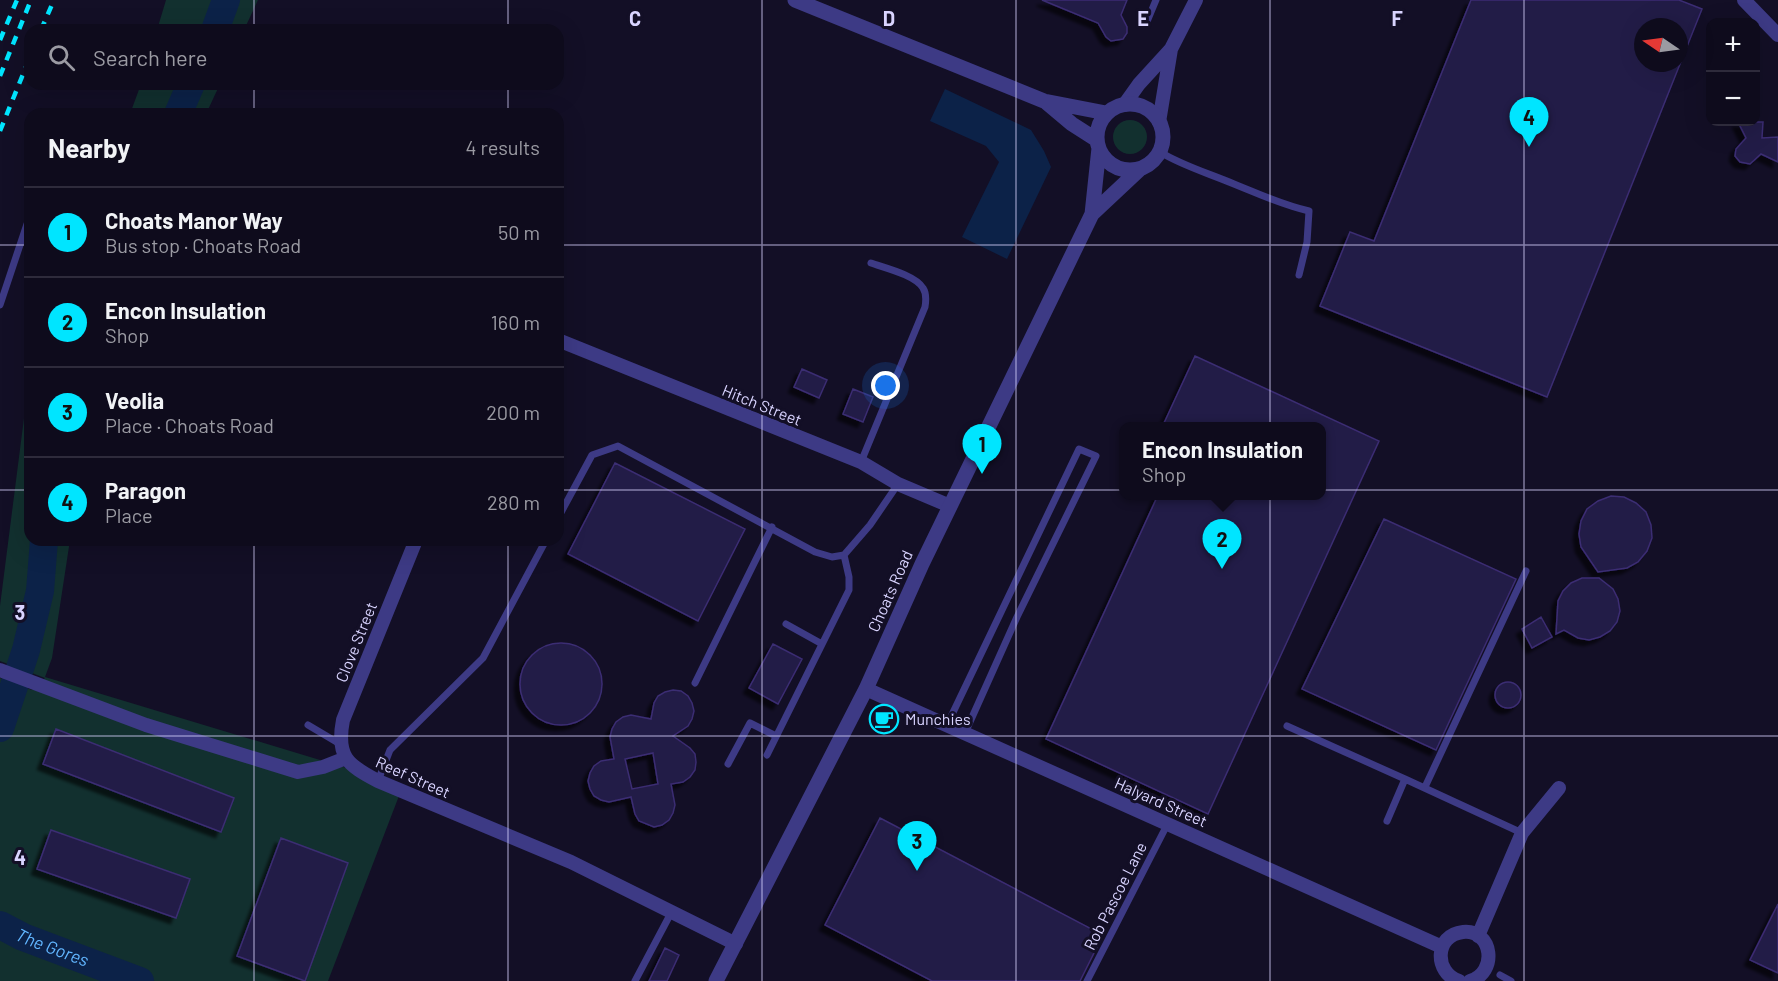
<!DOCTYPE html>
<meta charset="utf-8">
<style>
body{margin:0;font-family:Barlow,sans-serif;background:#171425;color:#f1f3f6}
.controls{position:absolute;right:18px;top:18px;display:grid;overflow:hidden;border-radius:12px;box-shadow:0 6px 24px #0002}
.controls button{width:54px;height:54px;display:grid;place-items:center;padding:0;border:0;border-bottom:2px solid #2e2b3b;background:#0e0b1c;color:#f1f3f6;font:30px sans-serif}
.compass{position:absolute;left:1634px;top:18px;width:54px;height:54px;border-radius:50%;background:#0e0b1c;box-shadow:0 6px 24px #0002;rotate:283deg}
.you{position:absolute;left:886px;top:386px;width:21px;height:21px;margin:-15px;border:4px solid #fff;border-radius:50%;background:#1a73e8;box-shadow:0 0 0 9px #1a73e833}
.badge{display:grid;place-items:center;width:39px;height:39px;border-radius:50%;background:#00e5ff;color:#111;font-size:20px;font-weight:700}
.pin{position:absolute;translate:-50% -50px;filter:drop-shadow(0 2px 3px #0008)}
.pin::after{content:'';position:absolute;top:32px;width:21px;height:18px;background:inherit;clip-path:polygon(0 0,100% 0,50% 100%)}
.popup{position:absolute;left:1119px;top:422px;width:207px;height:78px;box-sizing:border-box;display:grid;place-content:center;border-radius:12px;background:#0e0b1c;filter:drop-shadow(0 2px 4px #0005);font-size:20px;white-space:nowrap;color:#9b9ba3}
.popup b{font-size:22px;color:#f1f3f6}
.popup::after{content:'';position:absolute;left:50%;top:100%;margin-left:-12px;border:12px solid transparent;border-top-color:#0e0b1c}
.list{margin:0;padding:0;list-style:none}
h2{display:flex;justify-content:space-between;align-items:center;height:78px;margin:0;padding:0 24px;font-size:26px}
h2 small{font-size:20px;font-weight:400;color:#9b9ba3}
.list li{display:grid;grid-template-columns:39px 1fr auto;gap:18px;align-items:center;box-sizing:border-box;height:90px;padding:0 24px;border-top:2px solid #2e2b3b}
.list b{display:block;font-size:22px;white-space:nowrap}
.list p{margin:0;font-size:20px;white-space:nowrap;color:#9b9ba3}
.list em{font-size:20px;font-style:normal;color:#9b9ba3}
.icon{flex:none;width:33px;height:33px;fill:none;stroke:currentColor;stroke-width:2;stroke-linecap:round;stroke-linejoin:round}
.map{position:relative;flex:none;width:1778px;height:981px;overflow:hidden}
.search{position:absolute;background:#0e0b1c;box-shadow:0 6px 24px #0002;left:24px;top:24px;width:540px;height:66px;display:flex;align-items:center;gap:15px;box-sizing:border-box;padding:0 21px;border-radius:18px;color:#9b9ba3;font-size:22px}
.panel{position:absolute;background:#0e0b1c;box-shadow:0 6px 24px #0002;left:24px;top:108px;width:540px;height:438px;border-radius:18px}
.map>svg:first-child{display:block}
</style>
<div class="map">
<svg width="1778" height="981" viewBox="0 0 1778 981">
<defs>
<filter id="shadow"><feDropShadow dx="-5.5" dy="5.5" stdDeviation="1.5" flood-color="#0009"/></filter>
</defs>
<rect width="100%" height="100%" fill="#130f26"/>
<path fill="#12302f" d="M166 0H258L244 30H157Z
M141 84H220L206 114H130Z
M1113 137a17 17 0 1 1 34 0a17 17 0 1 1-34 0Z
M30 371V540H70L52 658 45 677 363 773 402 788 328 981H0V678L32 690 45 678 0 661V606Z"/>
<path fill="#0c2248" d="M945 89 1031 130 1044 151 1051 167 1007 259 962 237 999 162 986 146 930 121Z"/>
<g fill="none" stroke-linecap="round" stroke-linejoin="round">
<g stroke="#0c2248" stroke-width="28">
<path d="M215 30 226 0"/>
<path d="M178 114 191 84"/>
<path d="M0 728 26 650 40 591 44 540"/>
<path id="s1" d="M0 925 23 937 140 981"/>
</g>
</g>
<path fill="#241b47" stroke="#3b2d73" stroke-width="1.5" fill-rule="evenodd" filter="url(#shadow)" d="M1042 0H1127L1121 15 1127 27V33L1123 39 1111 41 1106 37 1098 23Z
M1471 0H1679L1702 9 1547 397 1320 306 1350 232 1374 241ZM1643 27H1679V63H1643Z
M1738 122H1763L1762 138 1778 137V162L1761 154 1750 164 1740 162 1735 156 1736 149 1746 138Z
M1195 356 1379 441 1208 814 1046 739 1158 495H1321V426H1171L1164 423Z
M802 369 827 380 819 398 794 387Z
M853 389 873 397 863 422 843 414Z
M615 463 745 529 698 621 568 554Z
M1611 496 1624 497 1636 503 1646 512 1651 525 1652 538 1647 551 1638 562 1627 568 1598 572 1581 547 1579 534 1581 521 1587 509 1598 501Z
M1384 519 1516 579 1436 750 1302 689Z
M1582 578H1599L1613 589 1618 599 1620 611 1617 622 1610 631 1600 637 1589 640 1578 638 1564 630 1556 634 1558 601 1563 591 1571 583Z
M1541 617 1552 637 1532 648 1522 629Z
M520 684a41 41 0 1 1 82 0a41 41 0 1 1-82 0Z
M773 644 802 659 778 704 749 688Z
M1495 695a13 13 0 1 1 26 0a13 13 0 1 1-26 0Z
M673 690 681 691 688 696 692 703 694 711 692 719 688 726 673 736 690 748 695 754 696 762 695 770 690 777 683 782 671 784 675 805 673 813 669 820 662 825 654 827 639 821 635 814 631 797 609 802 601 800 594 796 590 789 588 781 590 773 594 766 601 761 614 759 610 737 612 729 616 722 623 717 631 715 651 719 654 703 658 696 665 692ZM653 753 658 784 632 789 625 759Z
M56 729 234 798 221 832 43 764Z
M880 818 1103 935 1080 981H932L825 925Z
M51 830 190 879 176 918 37 869Z
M281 838 348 863 305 981 237 956Z
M1778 904V973L1750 960Z
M665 948 679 955 667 981H649Z"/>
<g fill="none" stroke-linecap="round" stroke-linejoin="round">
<path stroke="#3d3a85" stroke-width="7" d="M1146 24 1156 0
M1160 152C1183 166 1208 173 1234 184 1259 194 1282 205 1309 211L1307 242 1299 275
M0 305 30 215
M861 462 925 307C926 301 927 294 923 288 915 275 885 268 871 263
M558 518 592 455 618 446 815 552 832 557 844 555 870 525 898 484
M786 624 822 644
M695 683 772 527
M308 725 340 744
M947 725 1079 449 1096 456 1017 617 965 733
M1287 726 1405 779
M767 755 849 590V577L844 555
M728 764 750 723 776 736
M378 781 390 750 483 658 546 540
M1425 787 1526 571
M1387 821 1405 779 1522 833
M1500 975 1511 981
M635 981 671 913
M1087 981 1168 823"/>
<path stroke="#3d3a85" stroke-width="14" d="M1744 0 1778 35
M1124 105 1139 84 1171 49
M1159 122 1171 49 1196 0
M558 340 861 462 898 484 950 506
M416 540 343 720C336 756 347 765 378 781L571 862 736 944
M0 670 146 725 298 772 323 767 346 758
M866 689 1442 947
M1478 936 1522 833 1559 788
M1459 981C1434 973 1434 935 1463 932 1493 929 1498 973 1470 981"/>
<path stroke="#3d3a85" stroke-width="15" d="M795 0 1044 101 1106 113
M1047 103 1072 124 1097 140
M1097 137a33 33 0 1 1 66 0a33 33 0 1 1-66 0Z
M1092 214 1099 148
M716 981 866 689 922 564 1092 214 1140 169"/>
<path stroke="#00e5ff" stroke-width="4.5" stroke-dasharray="9 8" stroke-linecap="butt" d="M41 30 54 0
M0 40 17 0
M0 76 31 0
M0 131 30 57"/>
</g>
<path fill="none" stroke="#d9d4ff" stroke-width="1.5" stroke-opacity="0.55" d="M254 0V30M508 0V30M762 0V981M1016 0V981M1270 0V981M1524 0V981M254 84V114M508 84V114M0 245H30M558 245H1778M0 490H30M558 490H1778M254 540V981M508 540V981M0 736H1778"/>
<defs>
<g id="cafe-ring" transform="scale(1.5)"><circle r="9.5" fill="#130f26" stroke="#00e5ff" stroke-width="1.5"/><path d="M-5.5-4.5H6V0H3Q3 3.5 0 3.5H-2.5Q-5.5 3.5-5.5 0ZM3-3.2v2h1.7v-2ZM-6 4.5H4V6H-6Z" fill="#00e5ff"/></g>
</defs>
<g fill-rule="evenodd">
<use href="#cafe-ring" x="884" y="719"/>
</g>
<g text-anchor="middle" stroke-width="6" stroke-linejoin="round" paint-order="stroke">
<g font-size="16" fill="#d9d4ff" stroke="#130f26">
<text transform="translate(762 405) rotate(22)" y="6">Hitch Street</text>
<text transform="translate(890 591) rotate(-66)" y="6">Choats Road</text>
<text transform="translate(356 642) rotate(-68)" y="6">Clove Street</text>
<text transform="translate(413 777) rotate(24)" y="6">Reef Street</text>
<text transform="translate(1161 802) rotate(24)" y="6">Halyard Street</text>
<text transform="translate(1115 896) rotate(-63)" y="6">Rob Pascoe Lane</text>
</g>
<g font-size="16" fill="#d9d4ff" stroke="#130f26" text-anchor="start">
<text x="905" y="725">Munchies</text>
</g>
<g font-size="18" font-style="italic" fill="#62b6ff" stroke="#130f26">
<text dy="6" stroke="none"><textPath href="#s1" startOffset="57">The Gores</textPath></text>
</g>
</g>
<g font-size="20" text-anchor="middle" font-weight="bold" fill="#d9d4ff" stroke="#130f26" stroke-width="6" stroke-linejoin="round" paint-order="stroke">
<text x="635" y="26">C</text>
<text x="889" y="26">D</text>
<text x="1143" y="26">E</text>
<text x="1397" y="26">F</text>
<text x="20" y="620">3</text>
<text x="20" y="865">4</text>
</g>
</svg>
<div class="controls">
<button>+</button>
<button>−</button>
</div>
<svg class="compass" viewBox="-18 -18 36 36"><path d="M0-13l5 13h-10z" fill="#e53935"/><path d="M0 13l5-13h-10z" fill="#9b9ba3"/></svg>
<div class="you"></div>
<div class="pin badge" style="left:982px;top:474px">1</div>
<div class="pin badge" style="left:1222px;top:569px">2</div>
<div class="popup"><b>Encon Insulation</b>Shop</div>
<div class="pin badge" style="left:917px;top:871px">3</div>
<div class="pin badge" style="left:1529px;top:147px">4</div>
<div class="search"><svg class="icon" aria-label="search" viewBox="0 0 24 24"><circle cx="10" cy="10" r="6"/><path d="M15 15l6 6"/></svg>Search here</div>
<section class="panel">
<h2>Nearby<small>4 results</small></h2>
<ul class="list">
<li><span class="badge">1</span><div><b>Choats Manor Way</b><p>Bus stop · Choats Road</p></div><em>50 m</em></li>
<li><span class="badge">2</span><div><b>Encon Insulation</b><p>Shop</p></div><em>160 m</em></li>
<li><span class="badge">3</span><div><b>Veolia</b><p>Place · Choats Road</p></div><em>200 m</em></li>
<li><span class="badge">4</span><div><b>Paragon</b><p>Place</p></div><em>280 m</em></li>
</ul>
</section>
</div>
